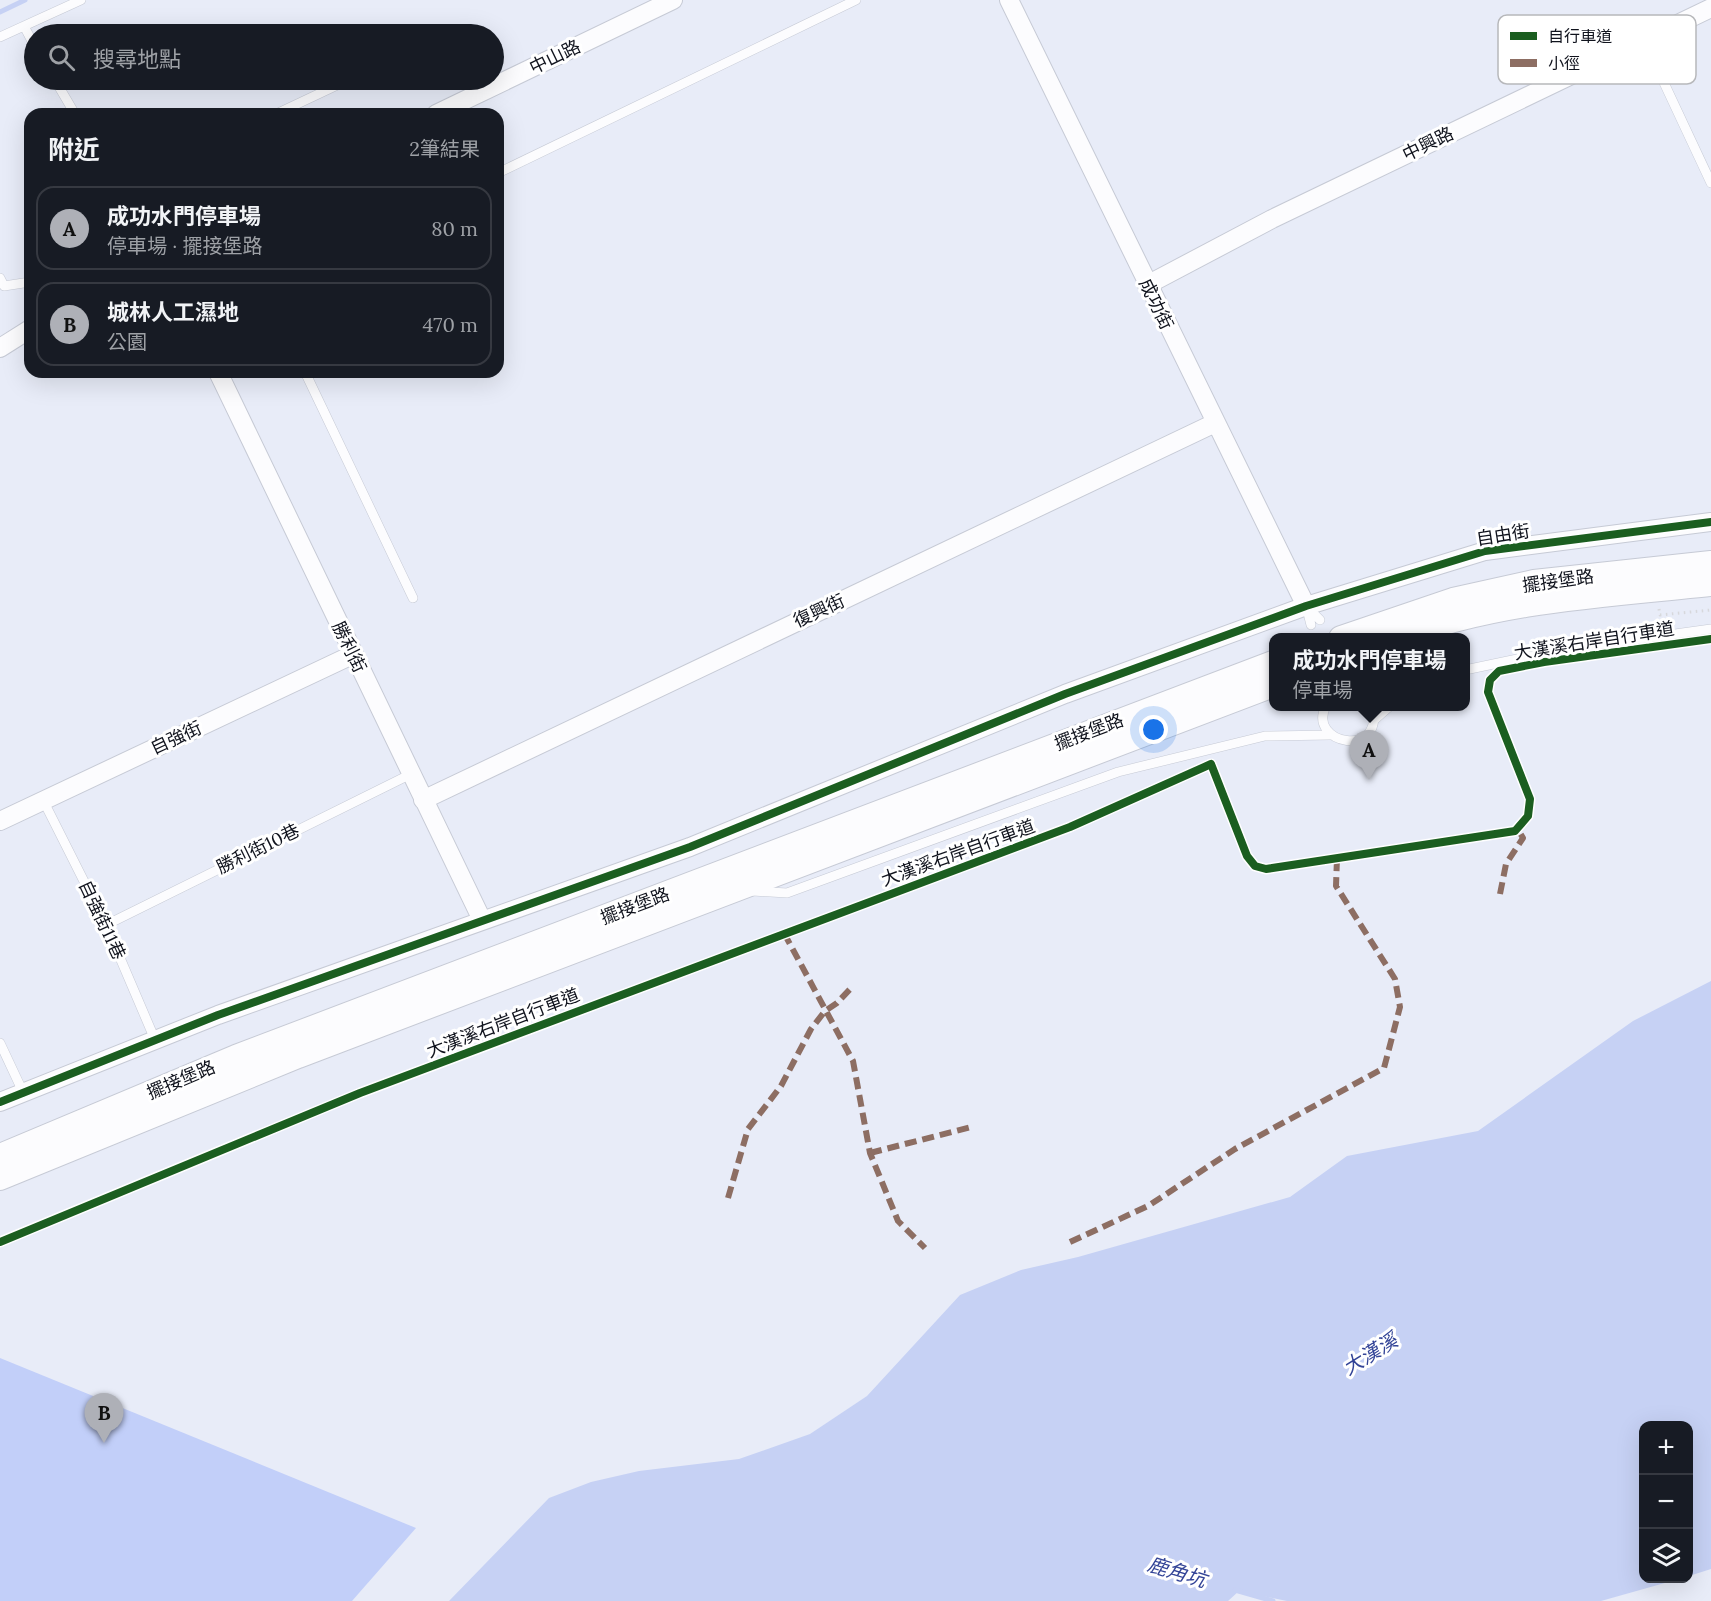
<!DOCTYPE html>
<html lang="zh-TW">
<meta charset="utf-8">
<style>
body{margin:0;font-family:Lora,"Noto Sans TC",serif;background:#242831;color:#f1f3f6}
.controls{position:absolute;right:18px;bottom:18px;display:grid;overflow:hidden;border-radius:12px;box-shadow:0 6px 24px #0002}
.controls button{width:54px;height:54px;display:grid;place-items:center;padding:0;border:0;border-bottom:2px solid #363941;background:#171b24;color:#f1f3f6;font:30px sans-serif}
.you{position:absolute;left:1154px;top:730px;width:21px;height:21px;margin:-15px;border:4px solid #fff;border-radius:50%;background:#1a73e8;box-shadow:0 0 0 9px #1a73e833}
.badge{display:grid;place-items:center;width:39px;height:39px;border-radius:50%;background:#aeb0b7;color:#111;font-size:20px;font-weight:700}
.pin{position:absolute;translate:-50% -50px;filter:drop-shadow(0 2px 3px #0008)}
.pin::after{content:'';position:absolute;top:32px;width:21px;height:18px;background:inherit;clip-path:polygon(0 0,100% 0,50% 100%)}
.popup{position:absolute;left:1269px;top:633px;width:201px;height:78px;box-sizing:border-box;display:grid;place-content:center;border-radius:12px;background:#171b24;filter:drop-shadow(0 2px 4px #0005);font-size:20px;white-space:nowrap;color:#9ea1a6}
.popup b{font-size:22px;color:#f1f3f6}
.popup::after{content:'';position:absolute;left:50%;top:100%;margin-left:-12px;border:12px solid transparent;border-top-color:#171b24}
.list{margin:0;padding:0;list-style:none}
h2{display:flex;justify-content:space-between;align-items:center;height:78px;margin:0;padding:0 24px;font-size:26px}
h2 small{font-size:20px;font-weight:400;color:#9ea1a6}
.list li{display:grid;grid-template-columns:39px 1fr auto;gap:18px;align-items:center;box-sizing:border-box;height:84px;margin:0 12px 12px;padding:0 12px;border:2px solid #363941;border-radius:18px}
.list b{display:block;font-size:22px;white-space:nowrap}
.list p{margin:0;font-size:20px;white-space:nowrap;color:#9ea1a6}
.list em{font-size:20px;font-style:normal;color:#9ea1a6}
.icon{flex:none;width:33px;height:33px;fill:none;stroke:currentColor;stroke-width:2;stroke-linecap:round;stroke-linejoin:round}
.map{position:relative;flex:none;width:1711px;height:1601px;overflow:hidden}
.search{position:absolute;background:#171b24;box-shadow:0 6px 24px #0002;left:24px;top:24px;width:480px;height:66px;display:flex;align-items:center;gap:15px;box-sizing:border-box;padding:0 21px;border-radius:33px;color:#9ea1a6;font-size:22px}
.panel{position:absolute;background:#171b24;box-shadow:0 6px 24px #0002;left:24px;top:108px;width:480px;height:270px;border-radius:18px}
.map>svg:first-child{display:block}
</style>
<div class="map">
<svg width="1711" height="1601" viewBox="0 0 1711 1601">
<rect width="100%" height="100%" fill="#e8ecf8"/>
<path fill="#c2cff9" d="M0 1358 416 1528 352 1601H0Z"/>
<path fill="#c6d1f4" d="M1711 981V1569L1689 1576 1688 1426H1644V1578L1679 1579 1601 1601H1287L1239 1591 1228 1601H449L549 1498 591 1482 639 1471 739 1459 810 1434 867 1396 960 1295 1021 1270 1078 1257 1290 1197 1347 1156 1478 1131 1633 1021Z"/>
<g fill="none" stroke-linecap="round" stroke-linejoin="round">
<path stroke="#c6d1f4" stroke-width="5" d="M0 12 25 0
M1235 1590 1273 1601"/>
<g stroke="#c6cad5" stroke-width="10">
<path id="service" d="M24 26 34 45
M0 37 81 0
M1644 40 1711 183
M55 80 75 114
M276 114 348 80
M498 173 856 0
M0 278 4 286 30 282
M305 372 413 598
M1306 606 1320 620
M1307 609 1311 625
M1465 670 1560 650 1711 629
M1326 706C1306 744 1386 760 1372 706
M1374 720 1390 706
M43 800 106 925 156 1042
M753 891 787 893 1118 772 1265 736 1330 735
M106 925 411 774
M0 1043 23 1092"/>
</g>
<g stroke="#c6cad5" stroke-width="20">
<path id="minor" d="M1009 0 1306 606
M436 114 673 0
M1147 285 1272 219 1711 8
M0 348 30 329
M218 372 482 920
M423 800 1215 423
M0 821 352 655
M0 1102 218 1015 690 847 1065 694 1306 606 1485 551 1711 522"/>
</g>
<g stroke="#c6cad5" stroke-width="26">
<path id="tertiary" d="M1341 638 1453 600 1534 582 1711 563
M1398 638C1497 600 1607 595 1711 584
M0 1156 236 1057 1273 663
M0 1178 298 1056 1273 685"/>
</g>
<path stroke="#d7d8dc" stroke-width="3" stroke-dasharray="1.5 4.5" stroke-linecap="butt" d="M1659 609 1660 615 1711 610"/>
<use href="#service" stroke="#fcfcfe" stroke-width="9"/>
<use href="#minor" stroke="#fcfcfe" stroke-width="18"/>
<use href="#tertiary" stroke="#fcfcfe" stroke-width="24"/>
<path stroke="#8d6e63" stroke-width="6" stroke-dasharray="12 6" stroke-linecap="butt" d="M1500 894 1506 864 1523 838 1517 828
M784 933 853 1061 870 1153 898 1221 925 1248
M870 1153 971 1127
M728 1198 748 1129 781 1086 811 1029 825 1011 837 1003 853 986
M1070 1242 1148 1206 1235 1149 1384 1068 1400 1007 1395 979 1336 886 1337 858"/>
<g stroke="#fff" stroke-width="11">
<path id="cycleway" d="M0 1102 218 1015 690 847 1065 694 1306 606 1485 551 1711 522
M0 1242 360 1093 1070 827 1211 764 1247 856 1255 866 1266 869 1515 831 1528 816 1530 799 1488 692 1490 680 1499 671 1544 662 1711 639"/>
</g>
<use href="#cycleway" stroke="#1b5e20" stroke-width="8"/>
</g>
<g text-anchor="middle" stroke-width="6" stroke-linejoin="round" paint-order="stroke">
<g font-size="18" fill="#10131d" stroke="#fff">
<text transform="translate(555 57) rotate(-26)" y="6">中山路</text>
<text transform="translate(1428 144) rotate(-26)" y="6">中興路</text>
<text transform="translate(1156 304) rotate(64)" y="6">成功街</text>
<text transform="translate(1503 535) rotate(-9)" y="6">自由街</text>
<text transform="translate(1558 581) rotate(-8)" y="6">擺接堡路</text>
<text transform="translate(819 611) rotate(-25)" y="6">復興街</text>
<text transform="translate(1594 641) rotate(-9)" y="6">大漢溪右岸自行車道</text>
<text transform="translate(349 647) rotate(64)" y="6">勝利街</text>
<text transform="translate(1089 732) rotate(-21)" y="6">擺接堡路</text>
<text transform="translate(176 738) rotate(-25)" y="6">自強街</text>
<text transform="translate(258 849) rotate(-26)" y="6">勝利街10巷</text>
<text transform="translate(958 853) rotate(-20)" y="6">大漢溪右岸自行車道</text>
<text transform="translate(635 906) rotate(-21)" y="6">擺接堡路</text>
<text transform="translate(102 920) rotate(65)" y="6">自強街11巷</text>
<text transform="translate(503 1023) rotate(-21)" y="6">大漢溪右岸自行車道</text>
<text transform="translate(181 1080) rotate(-23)" y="6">擺接堡路</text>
</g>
<g font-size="20" font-style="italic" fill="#334497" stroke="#fff">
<text transform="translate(1370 1354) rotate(-32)" y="7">大漢溪</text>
<text transform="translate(1177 1572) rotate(17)" y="7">鹿角坑</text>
</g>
</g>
<rect x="1498" y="15" width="198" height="69" rx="9" fill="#fff" stroke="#b7b8bb" stroke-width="1.5"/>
<rect x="1510" y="32" width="27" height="8" fill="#1b5e20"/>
<rect x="1510" y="59" width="27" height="8" fill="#8d6e63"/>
<g font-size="16" fill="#10131d">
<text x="1548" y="42">自行車道</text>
<text x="1548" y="69">小徑</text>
</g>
</svg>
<div class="controls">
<button>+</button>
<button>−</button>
<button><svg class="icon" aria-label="layers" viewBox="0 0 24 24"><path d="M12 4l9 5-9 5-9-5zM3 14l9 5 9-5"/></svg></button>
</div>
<div class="you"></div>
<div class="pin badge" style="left:1369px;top:780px">A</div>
<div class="popup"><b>成功水門停車場</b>停車場</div>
<div class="pin badge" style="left:104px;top:1443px">B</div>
<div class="search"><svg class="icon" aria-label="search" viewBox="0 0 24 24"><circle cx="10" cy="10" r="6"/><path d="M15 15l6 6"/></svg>搜尋地點</div>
<section class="panel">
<h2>附近<small>2筆結果</small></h2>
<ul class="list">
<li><span class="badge">A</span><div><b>成功水門停車場</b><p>停車場 · 擺接堡路</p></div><em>80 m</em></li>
<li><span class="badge">B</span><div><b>城林人工濕地</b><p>公園</p></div><em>470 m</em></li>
</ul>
</section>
</div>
